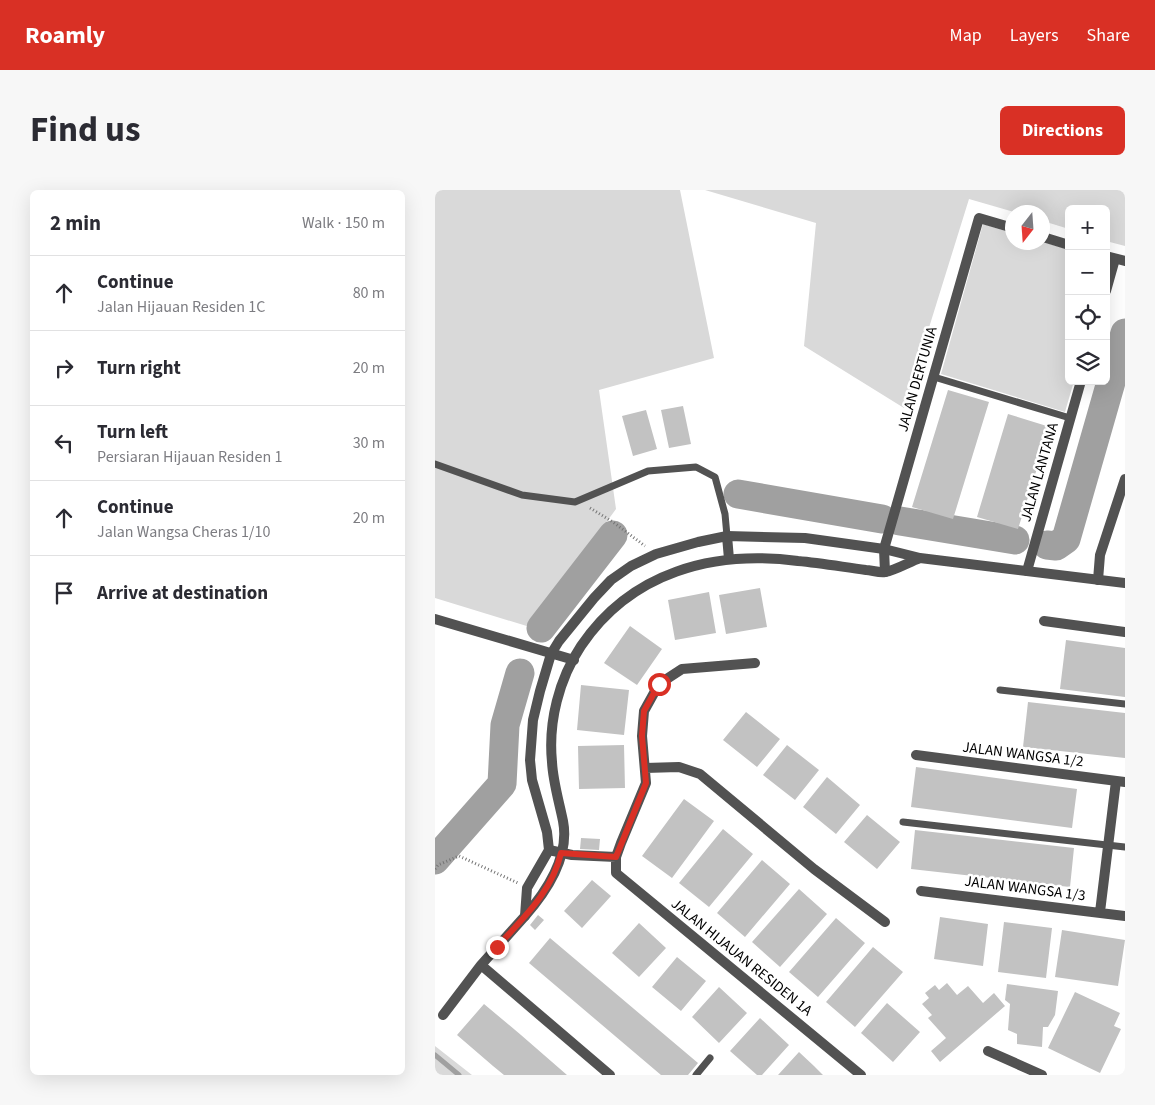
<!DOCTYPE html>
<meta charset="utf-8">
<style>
body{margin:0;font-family:"Source Sans 3",sans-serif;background:#f7f7f7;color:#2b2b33}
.controls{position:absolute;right:15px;top:15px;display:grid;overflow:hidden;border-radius:8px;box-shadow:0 5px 20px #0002}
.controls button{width:45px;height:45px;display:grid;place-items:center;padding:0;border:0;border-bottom:1px solid #e1e1e2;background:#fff;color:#2b2b33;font:25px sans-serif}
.compass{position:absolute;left:570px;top:15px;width:45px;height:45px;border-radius:50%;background:#fff;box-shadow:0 5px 20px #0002;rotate:197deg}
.stop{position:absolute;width:15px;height:15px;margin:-11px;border:4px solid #d93025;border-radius:50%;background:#fff}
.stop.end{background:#d93025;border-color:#fff;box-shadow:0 1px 5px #0008}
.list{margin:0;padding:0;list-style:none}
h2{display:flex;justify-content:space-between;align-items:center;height:65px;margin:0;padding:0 20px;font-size:21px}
h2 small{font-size:16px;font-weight:400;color:#7c7c81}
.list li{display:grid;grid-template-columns:32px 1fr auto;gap:15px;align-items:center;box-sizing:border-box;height:75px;padding:0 20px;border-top:1px solid #e1e1e2}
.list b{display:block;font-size:19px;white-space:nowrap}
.list p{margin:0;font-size:16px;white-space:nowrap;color:#7c7c81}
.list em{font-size:16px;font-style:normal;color:#7c7c81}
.icon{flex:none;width:28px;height:28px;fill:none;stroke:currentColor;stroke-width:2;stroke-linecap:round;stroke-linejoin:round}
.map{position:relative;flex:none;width:690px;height:885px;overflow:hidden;border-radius:8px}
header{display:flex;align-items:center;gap:30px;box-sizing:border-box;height:70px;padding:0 25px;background:#d93025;color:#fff}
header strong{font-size:24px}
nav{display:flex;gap:28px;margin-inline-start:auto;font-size:18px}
.intro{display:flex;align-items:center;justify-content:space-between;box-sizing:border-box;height:120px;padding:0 30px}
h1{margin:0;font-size:35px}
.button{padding:12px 22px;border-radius:8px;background:#d93025;color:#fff;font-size:18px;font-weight:700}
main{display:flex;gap:30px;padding:0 30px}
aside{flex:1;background:#fff;border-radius:8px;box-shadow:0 5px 20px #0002}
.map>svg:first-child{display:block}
</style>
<header>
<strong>Roamly</strong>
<nav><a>Map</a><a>Layers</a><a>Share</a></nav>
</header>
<div class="intro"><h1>Find us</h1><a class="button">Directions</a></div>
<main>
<aside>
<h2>2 min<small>Walk · 150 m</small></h2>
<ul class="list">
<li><svg class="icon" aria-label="ahead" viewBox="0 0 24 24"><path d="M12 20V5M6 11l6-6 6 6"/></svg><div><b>Continue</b><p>Jalan Hijauan Residen 1C</p></div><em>80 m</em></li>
<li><svg class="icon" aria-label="right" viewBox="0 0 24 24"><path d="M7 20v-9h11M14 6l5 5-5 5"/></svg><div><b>Turn right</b></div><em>20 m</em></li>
<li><svg class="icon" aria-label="left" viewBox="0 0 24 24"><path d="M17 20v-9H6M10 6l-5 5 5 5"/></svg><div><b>Turn left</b><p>Persiaran Hijauan Residen 1</p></div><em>30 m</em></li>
<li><svg class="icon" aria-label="ahead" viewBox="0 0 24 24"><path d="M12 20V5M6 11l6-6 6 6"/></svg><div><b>Continue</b><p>Jalan Wangsa Cheras 1/10</p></div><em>20 m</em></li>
<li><svg class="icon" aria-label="arrive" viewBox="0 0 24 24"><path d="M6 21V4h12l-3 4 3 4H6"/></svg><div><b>Arrive at destination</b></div></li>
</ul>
</aside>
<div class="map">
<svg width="690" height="885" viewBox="0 0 690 885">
<rect width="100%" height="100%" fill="#fff"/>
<path fill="#d9d9d9" d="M0 0H245L279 168 164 200 181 319 95 437 0 408Z
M270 0H690V56L671 51V19H634V39L608 31V22H579L534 9 469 218 369 156 381 33Z
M548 34 577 43 578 52H608L634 60V191H639L630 222 506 184Z
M0 856 37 885H0Z"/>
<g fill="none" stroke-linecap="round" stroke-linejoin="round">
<path stroke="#a0a0a0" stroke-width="5" d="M0 865 24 885"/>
<path stroke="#a0a0a0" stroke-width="29" d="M303 304 447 329
M465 331 580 350
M612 355 621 356 631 349 690 143
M106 438 178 345
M0 670 67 594 70 535 85 483"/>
</g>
<path fill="#c2c2c2" d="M513 200 554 212 518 329 477 317Z
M248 216 256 254 234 258 226 220Z
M211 220 222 259 198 266 187 226Z
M573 224 615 237 583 339 542 327Z
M325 398 332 437 291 444 284 405Z
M274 402 281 443 240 450 233 410Z
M195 436 227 459 202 495 169 473Z
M631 450 690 458V507L625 499Z
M146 495 194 500 189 545 142 540Z
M593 512 690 523V568L588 557Z
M311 522 345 549 322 577 288 550Z
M189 555 190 598 144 599 143 556Z
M352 555 384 580 360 610 328 585Z
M481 577 642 599 637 638 476 617Z
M392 587 425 615 401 644 368 617Z
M249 609 279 631 237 688 207 666Z
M432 625 465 652 442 679 409 652Z
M288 639 318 664 274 717 244 693Z
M480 640 639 658 635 697 476 679Z
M146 648 165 649 164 660 145 659Z
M327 670 355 694 310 747 282 723Z
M157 690 176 706 147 738 129 721Z
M364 699 392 724 345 777 317 752Z
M103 725 109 730 100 740 95 735Z
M505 727 553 734 548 776 499 769Z
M401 728 430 753 383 807 354 782Z
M569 732 617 738 611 788 563 782Z
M204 733 231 758 204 787 177 763Z
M627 740 690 750 683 796 620 787Z
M115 748 263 873 253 885H226L94 773Z
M438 757 468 782 420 837 391 812Z
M242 767 271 791 246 821 217 797Z
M512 793 522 805 533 796 548 813 559 803 570 816 505 872 496 861 511 848 493 828 497 825 487 814 494 808 490 803 500 795 504 800Z
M572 794 623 801 620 825 613 837H608L607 857 582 854V844L573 840 575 814 570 810Z
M284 797 312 823 284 853 257 827Z
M640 802 685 823 679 836 686 839 665 883 613 858Z
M452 813 485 842 458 872 426 843Z
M49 814 86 845 132 885H69L58 876 22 845Z
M325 828 354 855 327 885H322L295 861Z
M364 862 379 876 388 885H343Z"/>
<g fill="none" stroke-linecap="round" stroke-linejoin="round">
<path stroke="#747474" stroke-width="3" stroke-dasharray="1 2.5" stroke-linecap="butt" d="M155 318 178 332 210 356
M0 679 3 675 24 666 83 693"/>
<path stroke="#525252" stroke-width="7" d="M499 187 635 228
M0 274 87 305 140 312 213 281 261 277 280 287 290 324 292 346
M565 500 690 514
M468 632 690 657
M261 885 275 868"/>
<path stroke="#525252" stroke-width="10" d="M608 47 634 55
M671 66 690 71
M671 101 680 69
M592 381 646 191
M450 382 449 359 544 28 578 38
M663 390 665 365 690 289
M0 429 139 470
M609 431 690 442
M320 473 247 479 224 494 209 521 207 546 211 593 186 653 181 667V683L426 885
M481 565 690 592
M210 578 244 577 265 584 379 679 450 732
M114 660 137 665 181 667
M486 701 690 726
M665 722 681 591
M46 775 175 885
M8 825 46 775 90 726
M553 861 607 885"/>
<path stroke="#525252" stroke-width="10" d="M292 346 294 369
M90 726 92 698 114 660 112 642 97 590 95 570 98 530 105 501 116 464 124 451 159 408 176 390 196 376 221 364 263 352 292 346 370 348 449 359 485 368 690 393
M90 726C112 701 135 667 128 631 124 611 118 592 117 572 113 532 124 489 146 456 196 382 278 360 363 371 386 373 408 377 431 380 436 380 444 383 450 382 461 380 474 372 485 368"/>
</g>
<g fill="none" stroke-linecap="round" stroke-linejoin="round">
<path stroke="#d93025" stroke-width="6" d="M62 757C88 728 117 702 126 663L181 667 211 593 207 546 209 521 224 494"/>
</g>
<g text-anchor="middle" stroke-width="5" stroke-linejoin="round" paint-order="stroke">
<g font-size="15" fill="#000" stroke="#fff">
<text transform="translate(482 189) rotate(-74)" y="5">JALAN DERTUNIA</text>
<text transform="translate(604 282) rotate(-74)" y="5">JALAN LANTANA</text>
<text transform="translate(588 564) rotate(7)" y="5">JALAN WANGSA 1/2</text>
<text transform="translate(590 698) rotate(7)" y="5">JALAN WANGSA 1/3</text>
<text transform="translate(307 767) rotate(39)" y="5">JALAN HIJAUAN RESIDEN 1A</text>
</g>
</g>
</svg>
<div class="controls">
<button>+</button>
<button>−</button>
<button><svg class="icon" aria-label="locate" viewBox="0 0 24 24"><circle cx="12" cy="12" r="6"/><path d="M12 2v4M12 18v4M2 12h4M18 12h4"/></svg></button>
<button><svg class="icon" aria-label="layers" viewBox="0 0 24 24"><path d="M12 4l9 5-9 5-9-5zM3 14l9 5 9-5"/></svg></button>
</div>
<svg class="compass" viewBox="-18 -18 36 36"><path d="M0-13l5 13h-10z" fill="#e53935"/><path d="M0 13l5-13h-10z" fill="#7c7c81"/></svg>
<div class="stop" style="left:224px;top:494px"></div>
<div class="stop end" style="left:62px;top:757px"></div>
</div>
</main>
